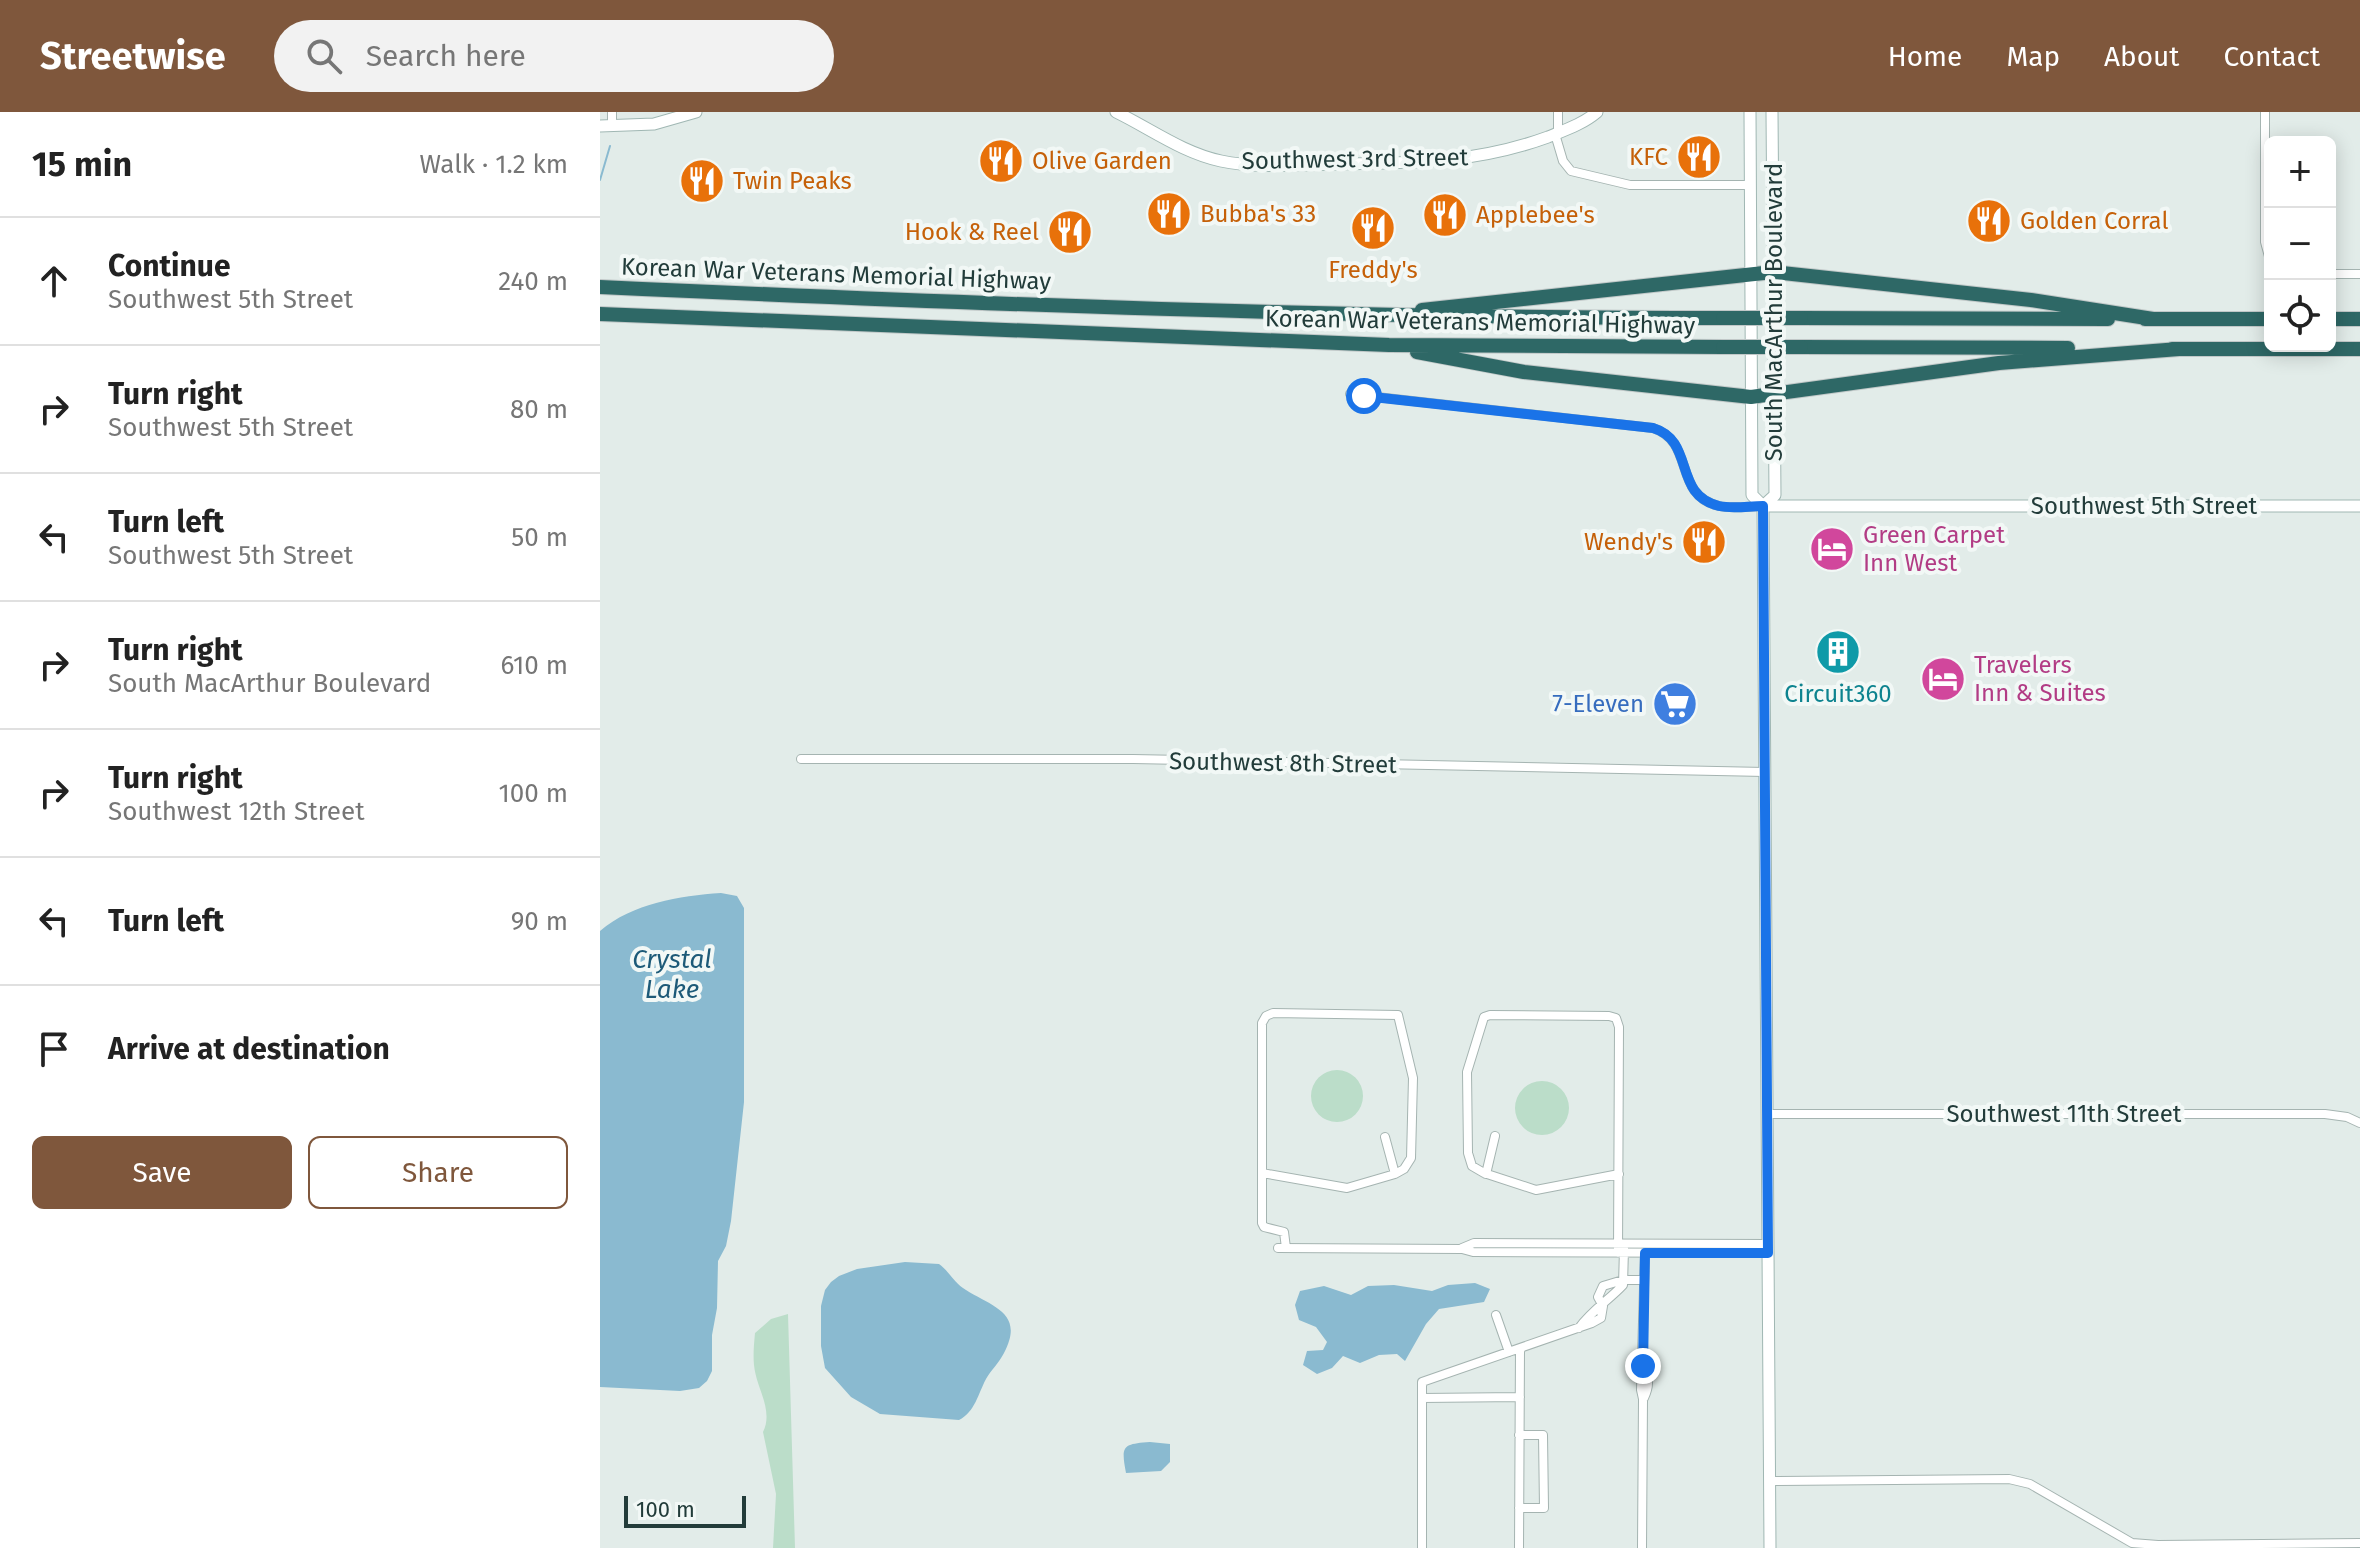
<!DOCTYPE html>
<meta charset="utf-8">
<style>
body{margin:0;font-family:"Fira Sans",sans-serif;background:#f2f2f2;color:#222}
.controls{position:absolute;right:24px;top:24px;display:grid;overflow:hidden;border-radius:12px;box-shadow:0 4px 20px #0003}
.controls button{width:72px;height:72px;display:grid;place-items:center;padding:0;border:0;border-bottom:2px solid #e0e0e0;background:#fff;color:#222;font:40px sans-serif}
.scale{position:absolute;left:24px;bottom:20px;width:122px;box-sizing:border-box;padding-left:8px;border:4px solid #223c3a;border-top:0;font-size:22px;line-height:28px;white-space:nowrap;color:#223c3a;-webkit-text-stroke:6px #f2f8f6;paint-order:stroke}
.stop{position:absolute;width:24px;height:24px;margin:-18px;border:6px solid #1a73e8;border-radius:50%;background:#fff}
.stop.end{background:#1a73e8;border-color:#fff;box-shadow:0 2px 8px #0008}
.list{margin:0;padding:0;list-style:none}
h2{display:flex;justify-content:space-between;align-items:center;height:104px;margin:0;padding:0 32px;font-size:34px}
h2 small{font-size:26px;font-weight:400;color:#767676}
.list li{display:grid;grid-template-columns:52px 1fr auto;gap:24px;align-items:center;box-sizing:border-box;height:128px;padding:0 32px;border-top:2px solid #e0e0e0}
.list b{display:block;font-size:30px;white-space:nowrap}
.list p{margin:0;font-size:26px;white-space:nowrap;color:#767676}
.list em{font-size:26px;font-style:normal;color:#767676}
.actions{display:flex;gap:16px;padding:24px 32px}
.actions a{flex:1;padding:18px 0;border:2px solid #7f573c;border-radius:12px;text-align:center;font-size:28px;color:#7f573c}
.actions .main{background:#7f573c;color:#fff}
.icon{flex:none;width:44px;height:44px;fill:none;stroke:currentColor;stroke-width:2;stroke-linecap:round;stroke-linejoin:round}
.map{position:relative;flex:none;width:1760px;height:1436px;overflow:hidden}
header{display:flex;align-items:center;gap:48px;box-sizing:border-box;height:112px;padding:0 40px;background:#7f573c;color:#fff}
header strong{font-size:38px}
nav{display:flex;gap:44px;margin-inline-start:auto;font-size:28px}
.search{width:560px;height:72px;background:#f2f2f2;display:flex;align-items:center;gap:20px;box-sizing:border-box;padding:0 28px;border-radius:44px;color:#767676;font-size:30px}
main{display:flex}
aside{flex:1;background:#fff}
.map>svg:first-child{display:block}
</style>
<header>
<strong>Streetwise</strong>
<div class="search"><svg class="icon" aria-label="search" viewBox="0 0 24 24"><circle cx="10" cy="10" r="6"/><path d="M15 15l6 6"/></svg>Search here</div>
<nav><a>Home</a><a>Map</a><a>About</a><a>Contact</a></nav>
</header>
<main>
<aside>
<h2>15 min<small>Walk · 1.2 km</small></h2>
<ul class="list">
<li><svg class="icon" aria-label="ahead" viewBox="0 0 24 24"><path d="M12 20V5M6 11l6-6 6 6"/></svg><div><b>Continue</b><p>Southwest 5th Street</p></div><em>240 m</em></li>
<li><svg class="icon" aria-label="right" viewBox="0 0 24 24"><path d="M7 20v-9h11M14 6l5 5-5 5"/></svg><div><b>Turn right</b><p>Southwest 5th Street</p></div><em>80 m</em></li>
<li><svg class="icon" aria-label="left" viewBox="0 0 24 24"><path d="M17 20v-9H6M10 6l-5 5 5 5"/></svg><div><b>Turn left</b><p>Southwest 5th Street</p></div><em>50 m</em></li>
<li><svg class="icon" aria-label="right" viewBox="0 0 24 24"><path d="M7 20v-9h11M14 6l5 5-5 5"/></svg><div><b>Turn right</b><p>South MacArthur Boulevard</p></div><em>610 m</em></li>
<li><svg class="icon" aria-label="right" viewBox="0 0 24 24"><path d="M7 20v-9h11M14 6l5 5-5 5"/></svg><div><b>Turn right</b><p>Southwest 12th Street</p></div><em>100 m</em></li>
<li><svg class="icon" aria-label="left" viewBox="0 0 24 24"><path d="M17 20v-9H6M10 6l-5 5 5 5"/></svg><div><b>Turn left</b></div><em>90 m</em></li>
<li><svg class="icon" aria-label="arrive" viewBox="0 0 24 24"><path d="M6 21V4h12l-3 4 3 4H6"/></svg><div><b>Arrive at destination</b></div></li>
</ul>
<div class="actions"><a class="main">Save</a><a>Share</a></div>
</aside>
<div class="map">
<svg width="1760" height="1436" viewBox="0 0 1760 1436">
<rect width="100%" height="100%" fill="#e2ece9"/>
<path fill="#bbddc9" d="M711 984a26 26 0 1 1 52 0a26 26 0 1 1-52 0Z
M915 996a27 27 0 1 1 54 0a27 27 0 1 1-54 0Z
M188 1202 195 1436H173L176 1382 163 1320C174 1298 156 1276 154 1253 153 1243 154 1232 155 1221L171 1207Z"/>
<path fill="#8abad0" d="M121 781 137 784 144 796V990L131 1109 126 1134 118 1149 117 1196 112 1223V1259L107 1269 99 1276 80 1279 0 1275V819C33 791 79 784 121 781Z
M305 1150 339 1152C349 1159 355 1172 366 1178 393 1195 425 1201 404 1241 399 1251 391 1258 386 1267 378 1282 375 1300 359 1308L280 1302 251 1285 225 1256 221 1234V1194L225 1178 231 1170 239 1164 257 1157Z
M875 1171 890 1177 884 1190 839 1197 826 1212 805 1249 797 1242 779 1243 760 1251 743 1244 732 1256 717 1262 703 1253 707 1239 723 1238 727 1230 716 1215 699 1208 695 1193 700 1179 724 1174 751 1183 768 1174 794 1173 832 1179 848 1173Z
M550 1330 570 1332V1350L561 1359 526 1361C521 1334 522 1332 550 1330Z"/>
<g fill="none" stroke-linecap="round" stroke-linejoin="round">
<path stroke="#8abad0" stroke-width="2" d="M0 68 10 34"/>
<g stroke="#a5b4b1" stroke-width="10">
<path id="street" d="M12 0V14
M958 0V21
M1665 0V130L1670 148
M955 22 963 49 971 59 1030 73H1151
M1730 162H1760
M750 282 1053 316C1096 330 1072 383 1119 394 1133 397 1149 394 1163 394
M201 647H533L1165 660
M1167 1002H1725L1747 1005 1760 1011
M785 1025 795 1062
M662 1061 747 1076 795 1062 804 1057 811 1046 813 966 798 903 673 901 666 904 662 911V1111L664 1115 684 1120 686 1136
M886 1062 895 1024
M678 1136 862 1137 873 1140 1168 1141
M862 1136 874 1131 1168 1132
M1018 1141 1019 915 1016 906 1009 904 890 903 884 905 867 960 868 1041 872 1054 884 1061 936 1078 1019 1062
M896 1203 909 1240
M979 1216C992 1198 1009 1188 1023 1173L1024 1137
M1043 1254C1049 1267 1050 1273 1044 1286
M822 1286 920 1285
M1170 1369 1409 1367 1430 1372 1532 1431 1558 1433 1760 1431
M919 1396H944L943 1323H919
M822 1436V1270L992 1211 1001 1206 1003 1194 998 1185 1003 1174 1023 1168H1044
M919 1436 920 1237
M1042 1436 1043 1287 1041 1278 1045 1141"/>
</g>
<g stroke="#a0b7b3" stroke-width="13">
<path id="secondary" d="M516 0C551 17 583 41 621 49 651 56 700 53 731 52 809 51 874 52 948 25 965 18 983 12 997 0
M1150 0 1152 383 1163 394 1170 1436
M0 14 54 12 96 0
M1163 394H1760
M1163 394 1175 383 1172 0"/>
</g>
<g stroke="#c1c8c8" stroke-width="16">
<path id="highway" d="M0 175C374 192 748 206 1123 206
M822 198 1173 160 1431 188 1553 207
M0 202 789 233 1123 235
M1201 206 1508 207
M1545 207H1670
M1730 207H1760
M1201 235 1468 236
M1572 237H1760
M817 240 924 260 1151 285 1399 251 1579 237"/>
</g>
<use href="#street" stroke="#fff" stroke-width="8"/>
<use href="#secondary" stroke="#fff" stroke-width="11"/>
<use href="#highway" stroke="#2e6866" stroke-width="14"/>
<g stroke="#c1c8c8" stroke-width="16" stroke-linecap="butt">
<path id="highway-bridge" d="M1123 206H1201
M1123 235H1201"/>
</g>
<use href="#highway-bridge" stroke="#2e6866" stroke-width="14"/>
</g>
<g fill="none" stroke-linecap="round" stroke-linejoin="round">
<path stroke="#1a73e8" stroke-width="10" d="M764 284 1053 316C1096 329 1072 383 1119 394 1133 397 1149 394 1163 394L1168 1141H1045L1043 1254"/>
</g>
<defs>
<g id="restaurant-disc" transform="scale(2.3)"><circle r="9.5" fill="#e8710a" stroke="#f2f8f6"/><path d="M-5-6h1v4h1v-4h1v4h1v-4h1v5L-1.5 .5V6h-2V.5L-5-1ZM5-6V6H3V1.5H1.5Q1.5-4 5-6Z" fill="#fff"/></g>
<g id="hotel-disc" transform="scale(2.3)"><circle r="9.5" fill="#d1479c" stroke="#f2f8f6"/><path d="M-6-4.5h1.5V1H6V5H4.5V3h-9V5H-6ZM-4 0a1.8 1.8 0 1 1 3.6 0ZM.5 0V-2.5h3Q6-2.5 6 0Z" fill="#fff"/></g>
<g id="building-disc" transform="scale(2.3)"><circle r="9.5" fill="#0f9aa8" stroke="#f2f8f6"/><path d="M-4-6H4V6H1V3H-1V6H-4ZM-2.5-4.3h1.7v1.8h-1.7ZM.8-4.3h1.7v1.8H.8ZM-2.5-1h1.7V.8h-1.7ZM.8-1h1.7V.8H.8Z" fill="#fff"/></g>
<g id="supermarket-disc" transform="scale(2.3)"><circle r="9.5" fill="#3f7fe0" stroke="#f2f8f6"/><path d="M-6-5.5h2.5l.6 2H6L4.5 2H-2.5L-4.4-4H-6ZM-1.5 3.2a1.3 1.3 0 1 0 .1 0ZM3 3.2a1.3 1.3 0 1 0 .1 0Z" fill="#fff"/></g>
</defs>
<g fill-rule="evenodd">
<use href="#restaurant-disc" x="1099" y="45"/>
<use href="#restaurant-disc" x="401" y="49"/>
<use href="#restaurant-disc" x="102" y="69"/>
<use href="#restaurant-disc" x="569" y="102"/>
<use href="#restaurant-disc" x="845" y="103"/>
<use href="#restaurant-disc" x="1389" y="109"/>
<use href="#restaurant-disc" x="773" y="116"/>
<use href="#restaurant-disc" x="470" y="120"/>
<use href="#restaurant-disc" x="1104" y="430"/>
<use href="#hotel-disc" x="1232" y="437"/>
<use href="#building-disc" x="1238" y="540"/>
<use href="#hotel-disc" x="1343" y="567"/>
<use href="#supermarket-disc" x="1075" y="592"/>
</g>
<g text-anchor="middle" stroke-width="8" stroke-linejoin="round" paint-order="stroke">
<g font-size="24" fill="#c56008" stroke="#f2f8f6" text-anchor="start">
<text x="1068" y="53" text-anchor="end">KFC</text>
<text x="432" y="57">Olive Garden</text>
<text x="133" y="77">Twin Peaks</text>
<text x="600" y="110">Bubba's 33</text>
<text x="876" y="111">Applebee's</text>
<text x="1420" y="117">Golden Corral</text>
<text x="439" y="128" text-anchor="end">Hook &amp; Reel</text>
<text x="773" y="166" text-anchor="middle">Freddy's</text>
<text x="1073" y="438" text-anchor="end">Wendy's</text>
</g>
<g font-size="24" fill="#223c3a" stroke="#f2f8f6">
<text transform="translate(755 47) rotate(-1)" y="8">Southwest 3rd Street</text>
<text transform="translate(236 162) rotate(2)" y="8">Korean War Veterans Memorial Highway</text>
<text transform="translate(1174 200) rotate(-90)" y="8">South MacArthur Boulevard</text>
<text transform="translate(880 210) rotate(1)" y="8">Korean War Veterans Memorial Highway</text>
<text x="1544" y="402">Southwest 5th Street</text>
<text transform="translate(683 651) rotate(1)" y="8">Southwest 8th Street</text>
<text x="1464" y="1010">Southwest 11th Street</text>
</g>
<g font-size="24" fill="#b23c85" stroke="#f2f8f6" text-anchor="start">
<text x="1263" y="431">Green Carpet<tspan x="1263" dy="28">Inn West</tspan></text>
<text x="1374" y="561">Travelers<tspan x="1374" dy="28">Inn &amp; Suites</tspan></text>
</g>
<g font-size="24" fill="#0d838f" stroke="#f2f8f6">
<text x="1238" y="590">Circuit360</text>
</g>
<g font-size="24" fill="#366cbe" stroke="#f2f8f6" text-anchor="end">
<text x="1044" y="600">7-Eleven</text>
</g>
<g font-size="26" font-style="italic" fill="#1d5a78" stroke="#f2f8f6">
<text x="72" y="856">Crystal<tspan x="72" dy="30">Lake</tspan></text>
</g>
</g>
</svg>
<div class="controls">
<button>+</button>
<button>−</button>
<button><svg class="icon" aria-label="locate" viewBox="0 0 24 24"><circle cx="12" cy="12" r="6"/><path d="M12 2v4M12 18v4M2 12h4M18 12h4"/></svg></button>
</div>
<div class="scale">100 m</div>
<div class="stop" style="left:764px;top:284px"></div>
<div class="stop end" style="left:1043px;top:1254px"></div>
</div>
</main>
